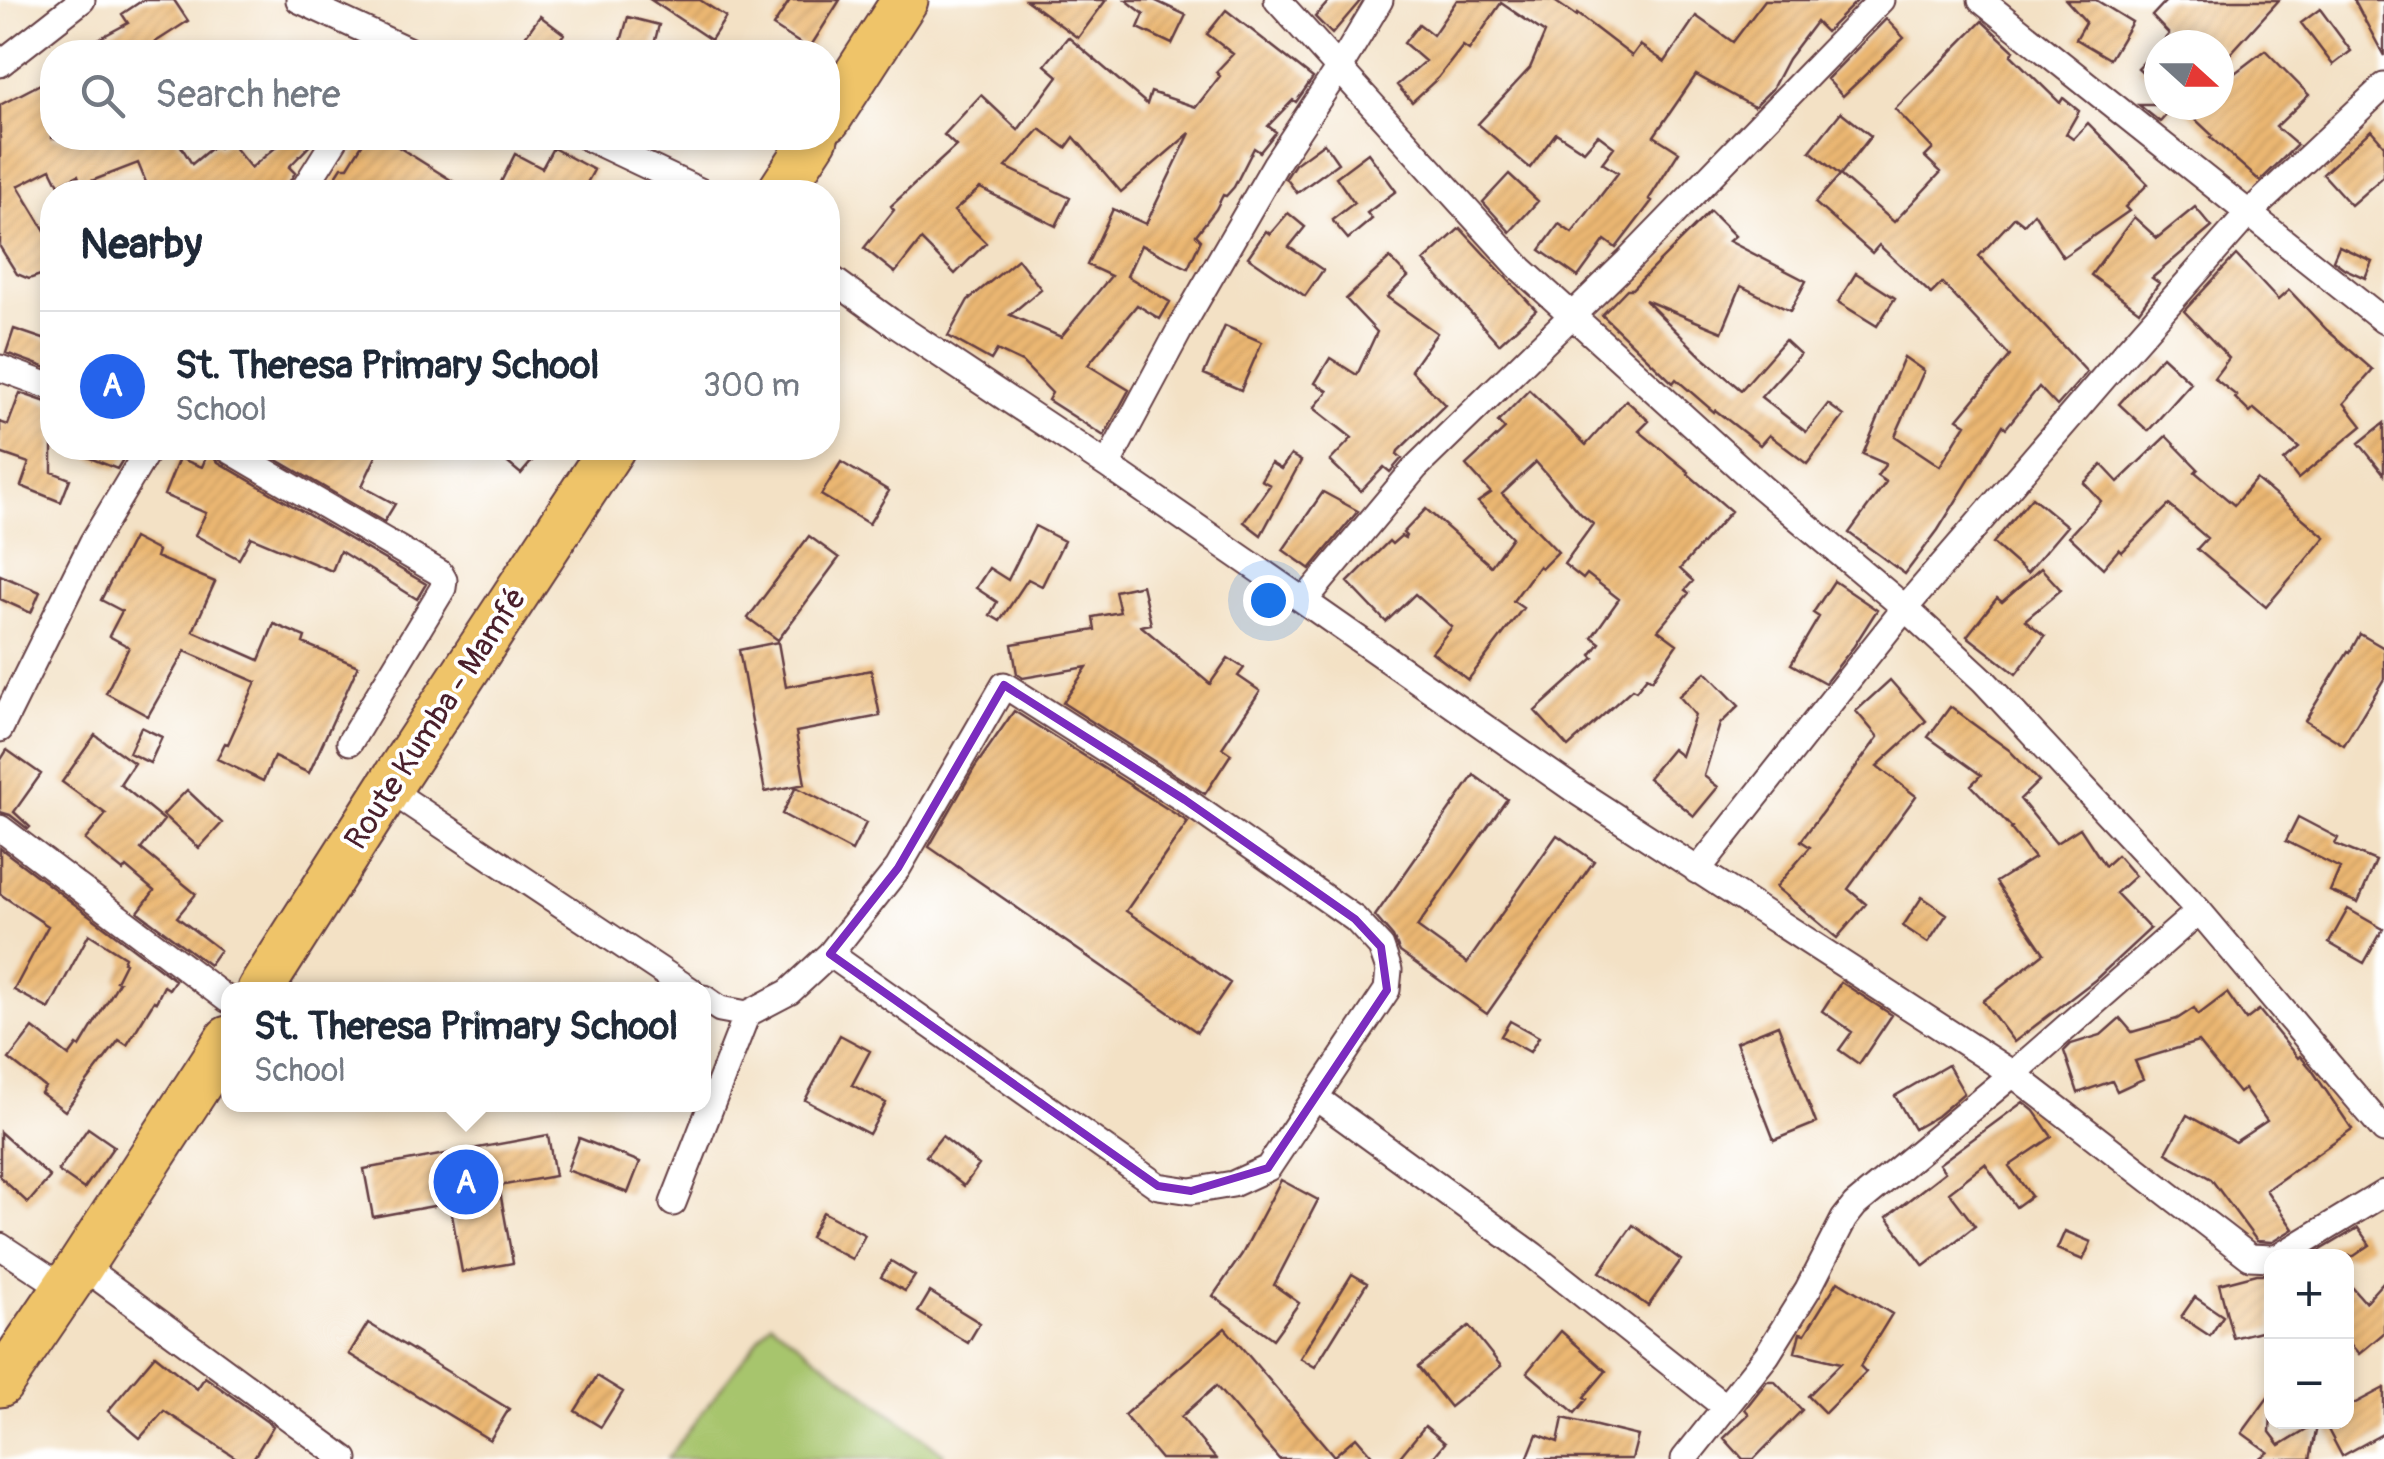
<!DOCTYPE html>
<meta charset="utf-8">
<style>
body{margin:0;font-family:Pangolin,sans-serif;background:#f6f6f7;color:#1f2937}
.controls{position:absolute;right:30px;bottom:30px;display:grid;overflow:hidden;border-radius:20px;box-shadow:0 5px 15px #0003}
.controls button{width:90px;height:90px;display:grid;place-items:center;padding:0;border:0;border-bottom:2px solid #e0e1e3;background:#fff;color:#1f2937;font:50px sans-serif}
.compass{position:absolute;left:2144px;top:30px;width:90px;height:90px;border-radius:50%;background:#fff;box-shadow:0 5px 15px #0003;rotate:111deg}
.you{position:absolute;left:1268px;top:600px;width:35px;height:35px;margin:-25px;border:8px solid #fff;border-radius:50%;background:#1a73e8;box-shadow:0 0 0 15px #1a73e833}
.badge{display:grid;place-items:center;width:65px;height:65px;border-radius:50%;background:#2563eb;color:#fff;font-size:32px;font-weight:700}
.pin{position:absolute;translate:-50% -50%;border:5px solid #fff;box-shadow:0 2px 10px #0006}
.popup{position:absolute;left:221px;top:982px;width:490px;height:130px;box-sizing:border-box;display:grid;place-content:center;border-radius:20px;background:#fff;filter:drop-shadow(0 2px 8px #0005);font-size:32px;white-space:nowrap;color:#747a83}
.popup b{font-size:38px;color:#1f2937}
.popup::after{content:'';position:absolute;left:50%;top:100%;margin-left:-20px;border:20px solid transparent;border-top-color:#fff}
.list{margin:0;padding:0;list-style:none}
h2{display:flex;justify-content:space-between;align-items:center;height:130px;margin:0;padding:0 40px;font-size:42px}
h2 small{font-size:32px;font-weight:400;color:#747a83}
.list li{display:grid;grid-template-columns:65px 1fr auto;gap:30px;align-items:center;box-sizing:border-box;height:150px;padding:0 40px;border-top:2px solid #e0e1e3}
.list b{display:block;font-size:38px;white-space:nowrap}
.list p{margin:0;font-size:32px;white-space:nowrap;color:#747a83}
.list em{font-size:32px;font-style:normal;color:#747a83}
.icon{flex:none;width:55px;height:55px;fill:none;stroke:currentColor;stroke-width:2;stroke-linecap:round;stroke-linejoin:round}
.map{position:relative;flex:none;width:2384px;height:1459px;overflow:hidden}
.search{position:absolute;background:#fff;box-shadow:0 5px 15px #0003;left:40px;top:40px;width:800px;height:110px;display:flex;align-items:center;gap:25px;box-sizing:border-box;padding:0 35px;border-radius:40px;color:#747a83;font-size:38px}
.panel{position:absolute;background:#fff;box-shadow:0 5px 15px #0003;left:40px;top:180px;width:800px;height:280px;border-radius:40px}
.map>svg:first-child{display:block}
</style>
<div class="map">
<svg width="2384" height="1459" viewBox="0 0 2384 1459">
<defs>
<pattern id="building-hatch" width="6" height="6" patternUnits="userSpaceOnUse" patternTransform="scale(2.5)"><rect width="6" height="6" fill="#ebb772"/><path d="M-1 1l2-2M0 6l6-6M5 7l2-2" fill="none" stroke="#cb9d63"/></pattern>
</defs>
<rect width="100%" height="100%" fill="#fff"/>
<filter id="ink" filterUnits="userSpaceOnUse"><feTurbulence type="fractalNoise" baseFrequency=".01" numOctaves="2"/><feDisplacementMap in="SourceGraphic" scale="20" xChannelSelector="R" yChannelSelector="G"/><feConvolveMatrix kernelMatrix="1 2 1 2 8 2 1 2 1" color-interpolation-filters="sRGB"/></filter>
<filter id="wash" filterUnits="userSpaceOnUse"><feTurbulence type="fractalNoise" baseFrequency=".0048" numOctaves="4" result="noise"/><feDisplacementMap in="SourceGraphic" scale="40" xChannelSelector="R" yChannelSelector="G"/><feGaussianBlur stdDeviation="2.25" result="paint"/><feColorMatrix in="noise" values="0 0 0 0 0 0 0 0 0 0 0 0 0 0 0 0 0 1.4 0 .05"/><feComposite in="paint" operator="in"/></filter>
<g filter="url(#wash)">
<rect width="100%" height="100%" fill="#f3e1c5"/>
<path fill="#a7c56d" stroke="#78724c" stroke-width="2.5" d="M771 1322 944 1454 940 1459H667Z"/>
<g id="blocks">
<path fill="url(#building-hatch)" d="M143 0H174L188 21 140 52H74L128 23 122 14Z
M651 0H700L726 17 711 40Z
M790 0H840L809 49 773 26Z
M1026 0H1106L1078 38Z
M1126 0H1154L1186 15 1172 44 1138 28 1144 14Z
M1330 0H1361L1332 34 1315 17Z
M1457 0H1553L1576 16 1577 14 1632 56 1640 45 1665 62 1696 16 1733 42 1765 0H1858L1826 32 1816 22 1788 59 1772 89 1754 107 1696 75 1654 136 1679 152 1649 199 1652 201 1616 248 1605 240 1578 277 1540 250 1559 224 1572 233 1618 173 1602 163 1614 147 1598 135 1584 151 1556 133 1530 168 1478 124 1530 68 1545 33 1501 3 1469 50 1463 46 1438 78 1412 102 1397 85 1425 61 1404 43 1419 24 1433 35Z
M2066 0H2096L2132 22 2110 59 2076 39 2086 22Z
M2167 0H2279L2219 66V45H2160L2169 34 2152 16Z
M2354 0H2384V56Z
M2320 9 2351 51 2333 65 2301 23Z
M1226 10 1313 78 1296 102 1293 100 1268 126 1276 132 1260 152 1254 148 1234 187 1226 196 1223 195 1216 209 1196 235 1201 240 1188 268 1141 245 1127 276 1170 302 1160 319 1137 305 1088 365 1129 390 1104 436 1048 400 1052 393 1022 362 997 350 991 360 948 336 968 300 1018 259 1041 289 1010 315 1061 337 1111 276 1087 265 1113 209 1146 224 1190 133 1121 192 1074 137 1066 148 1040 129 1006 167 1070 198 1056 226 980 188 954 211 986 243 955 274 921 240 895 273 864 248 894 210 891 206 956 146 944 135 981 95 1018 130 1058 76 1045 65 1068 37 1147 104 1151 92 1196 107 1220 76 1216 72 1233 54 1207 34Z
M540 16 564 34 550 52H514Z
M628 17 659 25 652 52H618Z
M1886 19 1904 38 1843 96 1827 79Z
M1982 21 2014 51 2011 55 2060 103 2063 98 2079 111 2066 134 2073 139 2088 123 2148 184 2125 207 2129 211 2063 257 2034 213 2024 224 2015 217 1979 256 2087 372 2057 406 2039 387 2006 428 2003 425 1938 530 1905 574 1849 533 1886 482 1877 476 1886 464 1863 454 1904 357 1924 371 1895 436 1940 466 1966 424 1958 419 2010 356 1942 283 1931 294 1879 245 1872 253 1815 203 1840 175 1894 222 1941 172 1925 157 1933 149 1895 109Z
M2159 46V87L2138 68Z
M2265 50 2309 95 2276 127 2297 145 2260 181 2210 137 2212 135 2180 105H2219V85Z
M52 78V138H176L192 164 216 144 219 148 228 140 251 168 287 138H317L289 167 295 173 288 184 278 192H150L138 163 81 185 78 175 59 185 51 169 18 186 52 242V271L29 279 17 274 0 247V105Z
M2139 105H2175L2160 122Z
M1841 112 1871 136 1840 175 1810 151Z
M2371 130 2384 145V176L2351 205 2323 174Z
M366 138H384L470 192H345L331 184 342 167H348Z
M1324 143 1338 163 1297 193 1286 178 1295 164Z
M553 148 594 170 582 192H551L530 181 522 192 501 182 515 154 542 168Z
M1368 153 1396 191 1367 213 1372 219 1348 239 1332 220 1354 203 1336 177Z
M1509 174 1538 201 1510 232 1483 202Z
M2195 207 2212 227 2152 278 2159 283 2139 311 2091 275 2134 217 2157 238Z
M1710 211 1735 236 1729 241 1806 281 1790 311 1741 286 1722 332 1645 300 1700 355 1741 390 1785 340 1800 354 1761 397 1806 432 1828 404 1844 416 1807 464 1769 435 1760 445 1715 410 1714 412 1676 379 1673 383 1602 315 1627 289H1632Z
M1288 213 1305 227 1289 247 1323 270 1305 296 1248 257 1266 231 1270 234Z
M1460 228 1536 310 1499 344 1424 261Z
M2339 246 2372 261 2365 278 2345 269 2333 260Z
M2236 255 2278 300 2289 290 2327 330 2373 370 2344 403 2362 426 2298 479 2284 461 2299 448 2254 409 2250 413 2235 398 2237 396 2214 378 2229 358 2184 311Z
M1390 258 1408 277 1387 297 1437 333 1411 370 1445 405 1398 451 1397 454 1402 458 1390 472 1384 467 1361 491 1330 461 1352 438 1314 408 1328 391 1315 383 1330 358 1357 375 1377 332 1346 299Z
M1856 273 1895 298 1877 326 1838 302Z
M1225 326 1262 342 1241 390 1204 374Z
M14 329 52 342V370L6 353Z
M2162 356 2191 383 2148 431 2119 404Z
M1529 390 1586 445 1626 400 1649 421 1639 431 1689 472 1688 474 1731 511 1680 569 1693 581 1685 590 1689 593 1658 630 1677 644 1652 680 1647 677 1636 691 1632 689 1568 747 1535 711 1594 658 1591 655 1600 643 1592 637 1619 599 1587 574 1583 579 1564 564 1593 524 1581 514 1536 462 1502 494 1558 552 1542 568 1539 566 1513 601 1523 608 1468 680 1432 652 1452 627 1415 594 1386 622 1348 582 1389 541 1392 544 1401 536 1405 538 1406 536 1403 533 1426 509 1491 566 1512 537 1478 502 1491 493 1466 465 1505 429 1498 422Z
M20 393 52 404V472L70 479 61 502 21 486 29 463 0 453V422L8 425Z
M2384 423V474L2359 443Z
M2166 436 2198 469 2195 472 2234 505 2256 479 2325 537 2266 607 2197 549 2207 538 2169 505 2122 552 2119 549 2103 568 2069 536 2101 501 2084 483 2102 465 2118 482Z
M65 448H130L117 469Z
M210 448 212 455 218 462 426 584 417 599 340 551 332 571 251 537 239 559 195 535 206 513 164 495 179 458 202 467Z
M257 448H292L307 455 311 448H380L362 486 395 504 384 522Z
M490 448H543L521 474Z
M1291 455 1301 461 1261 535 1244 522 1270 485 1261 480 1271 463 1281 469Z
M841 462 889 491 869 524 821 495Z
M1323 492 1358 511 1310 569 1283 550Z
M2032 497 2067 526 2027 573 1993 543Z
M1035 526 1064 541 1042 586 1028 579 1000 621 990 615 997 602 976 588 989 568 1008 580Z
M809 536 839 558 778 640 748 618Z
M133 538 158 551 156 557 215 582 193 631 259 660 274 624 305 637 303 643 358 666 309 773 274 757 263 781 217 759 225 743 228 744 256 682 185 651 148 716 106 693 129 647 109 636 122 611 101 600Z
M2041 568 2061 590 2025 620 2045 636 2016 674 1967 636 1997 598 2002 602Z
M0 575 40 592 31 613 0 599Z
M1834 581 1877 610 1854 646 1825 683 1791 664 1819 617 1813 613Z
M1142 585 1151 624 1141 626 1210 684 1228 658 1244 668 1238 676 1260 691 1222 748 1231 754 1205 794 1063 703 1087 667 1023 678 1017 674 1012 644 1095 630 1093 617 1120 612 1115 591Z
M2360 634 2384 648V679L2344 745 2305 721 2348 651 2350 652Z
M778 642 786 687 871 670 880 716 796 732 805 784 765 792 739 650Z
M1706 672 1739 706 1720 724 1704 776 1718 787 1694 816 1648 778 1672 749 1681 756 1695 715 1679 696Z
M1890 680 1926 721 1877 766 1916 796 1848 889 1866 904 1837 938 1776 887 1810 847 1801 841 1878 737 1856 711Z
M1950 707 2009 750 2039 781 2020 799 2056 843 2080 828 2105 866 2117 855 2135 876 2116 893 2150 929 2095 980 2014 1042 1983 1001 2044 953 1996 882 2034 858 2011 829 2012 828 1971 785 1981 775 1928 737Z
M1014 711 1188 822 1126 911 1230 983 1197 1032 929 847 975 767Z
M141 727 162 737 150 763 129 753Z
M95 735 134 763 120 784 164 820 141 849 196 894 177 917 220 950 209 965 138 912 154 891 126 867 123 871 85 840 106 814 62 782Z
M7 750 41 774 14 812 30 827 28 829 10 815 0 812V761Z
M1474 775 1507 799 1417 927 1467 963 1557 835 1594 861 1487 1014 1400 952 1393 937 1375 916Z
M796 787 866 823 852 851 782 814Z
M187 790 222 823 199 848 163 815Z
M2298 817 2338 838 2335 844 2376 861 2358 903 2330 891 2340 868 2286 841Z
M0 848 175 980 169 989 164 986 156 1002 154 1001 127 1045 119 1040 65 1111 41 1093 45 1087 9 1059 33 1028 69 1056 77 1045 80 1047 119 982 116 981 125 963 123 962 125 957 89 934 49 1009 14 990 48 926 0 894Z
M1922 897 1947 914 1928 943 1903 926Z
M2348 909 2383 929 2364 963 2329 943Z
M1841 982 1892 1015 1859 1064 1839 1050 1852 1032 1822 1011Z
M2227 993 2246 1020 2259 1010 2298 1058 2300 1056 2312 1070 2352 1129 2266 1190 2293 1229 2272 1242 2257 1241 2211 1179 2166 1153 2187 1115 2235 1142 2267 1121 2244 1089 2239 1093 2198 1042 2135 1061 2143 1079 2117 1091 2112 1081 2078 1093 2064 1051 2071 1044 2101 1035 2120 1018 2132 1032 2177 1019 2194 1008 2198 1015Z
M1510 1021 1539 1037 1530 1052 1501 1036Z
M1778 1025 1816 1123 1774 1140 1736 1042Z
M840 1035 870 1051 852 1085 886 1103 869 1134 805 1100Z
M1948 1065 1964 1093 1937 1116 1914 1129 1895 1096Z
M2023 1102 2034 1111 2052 1137 2009 1166 2031 1196 2016 1207 1985 1164 1949 1192 1975 1226 1924 1266 1887 1217 1945 1172 1939 1164Z
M88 1128 114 1146 84 1189 58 1171Z
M0 1132 50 1177 28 1203 0 1177Z
M548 1135 555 1176 499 1186 513 1263 462 1272 450 1203 373 1217 364 1169Z
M942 1136 979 1165 964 1186 926 1156Z
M579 1138 640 1162 628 1193 567 1170Z
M1281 1180 1318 1200 1274 1285 1299 1303 1273 1339 1213 1296 1242 1254Z
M823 1212 865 1235 852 1259 810 1237Z
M1633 1225 1681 1260 1648 1306 1600 1272Z
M2358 1228 2370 1245 2354 1256H2311Z
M2065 1231 2091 1242 2083 1260 2057 1249Z
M891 1261 915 1276 905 1291 881 1277Z
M1352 1274 1367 1283 1315 1367 1300 1358Z
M2257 1274H2272V1328L2233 1338 2219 1284Z
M2346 1280 2365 1302 2384 1281V1333L2359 1354 2346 1339Z
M1838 1281 1892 1314 1860 1366 1866 1372 1825 1413 1808 1396 1841 1363 1795 1352 1800 1333 1805 1334Z
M930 1292 980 1323 968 1343 918 1312Z
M2195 1297 2223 1316 2210 1336 2181 1317Z
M368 1323 509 1409 490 1440 349 1354Z
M1469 1326 1501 1366 1450 1407 1418 1367Z
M1225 1328 1334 1456 1356 1437 1375 1459H1279L1216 1386 1181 1417 1216 1459H1161L1124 1415Z
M1561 1331 1606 1371 1584 1397 1587 1399 1575 1413 1527 1372Z
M155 1355 197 1389 205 1377 273 1426 253 1459H238L164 1411 140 1438 108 1411Z
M597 1376 623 1392 601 1427 575 1411Z
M1767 1381H1774L1802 1410 1754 1459H1743L1724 1438 1749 1414 1745 1409Z
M2384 1388V1433L2342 1456 2324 1422H2346V1408Z
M2272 1392 2270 1432 2280 1445 2318 1422 2310 1459H2258L2268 1452 2242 1433Z
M1563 1418 1638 1436 1632 1459H1527L1537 1434 1558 1442Z
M1425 1426 1445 1443 1432 1459H1398Z"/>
</g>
</g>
<g filter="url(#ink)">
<use href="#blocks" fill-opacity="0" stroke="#633c42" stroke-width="2.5"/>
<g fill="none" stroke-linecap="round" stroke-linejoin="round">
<g stroke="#633c42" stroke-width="29">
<path id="street" d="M299 0 412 52
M1277 0 1521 269 1761 487 1905 608 1983 680 2199 911 2384 1130
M1981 0 2384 321
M0 64 82 0
M588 138 702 192
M302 192 336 138
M828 276 890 321 1107 465 1304 601 1579 793 2013 1074 2250 1257 2272 1258
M0 368 52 387
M226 448 440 573 444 580 443 588 350 742
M1107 465 1179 331 1275 165 1339 68 1380 0
M1304 601 1416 467 1627 262 1881 0
M0 729 92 543 149 448
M388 789 690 990
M0 828 228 1000
M1697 871 1905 608 2125 353 2248 214 2384 86
M704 998 720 1009 747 1014 789 992 830 954 898 868 1004 685 1185 800 1355 919 1381 947 1389 970 1387 990 1268 1168 1233 1184 1191 1191 1158 1186 830 954
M1315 1097 1533 1255 1725 1407
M673 1203 747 1014
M0 1246 64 1288
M2280 1256 2384 1193
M81 1265 345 1459
M1684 1459 1767 1355 1808 1289 1844 1219 1855 1205 2013 1074 2199 911"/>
</g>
<g stroke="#633c42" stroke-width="49">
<path id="highway" d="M828 119 905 0
M780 192 815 138
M260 990 388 789 612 448
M0 1384 81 1265 228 1039"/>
</g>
<use href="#street" stroke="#fff" stroke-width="25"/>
<use href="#highway" stroke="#efc469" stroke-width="45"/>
</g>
</g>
<path fill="none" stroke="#7b2cbf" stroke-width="8" stroke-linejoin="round" d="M1004 685 1185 800 1355 919 1381 947 1387 990 1268 1168 1191 1191 1158 1186 830 954 898 868Z"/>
<g text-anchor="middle" stroke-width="8" stroke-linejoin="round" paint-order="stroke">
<g font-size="32" fill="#4a1f2b" stroke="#fff">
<text transform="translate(435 718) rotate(-57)" y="11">Route Kumba - Mamfé</text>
</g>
</g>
</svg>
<div class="controls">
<button>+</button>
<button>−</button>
</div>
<svg class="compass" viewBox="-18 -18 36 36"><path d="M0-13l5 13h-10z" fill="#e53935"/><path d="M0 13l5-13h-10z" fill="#747a83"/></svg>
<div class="you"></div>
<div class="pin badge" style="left:466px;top:1182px">A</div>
<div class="popup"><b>St. Theresa Primary School</b>School</div>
<div class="search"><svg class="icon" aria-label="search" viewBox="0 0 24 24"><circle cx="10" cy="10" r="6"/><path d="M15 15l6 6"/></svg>Search here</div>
<section class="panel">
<h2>Nearby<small></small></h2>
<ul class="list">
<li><span class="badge">A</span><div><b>St. Theresa Primary School</b><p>School</p></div><em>300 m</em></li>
</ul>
</section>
</div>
